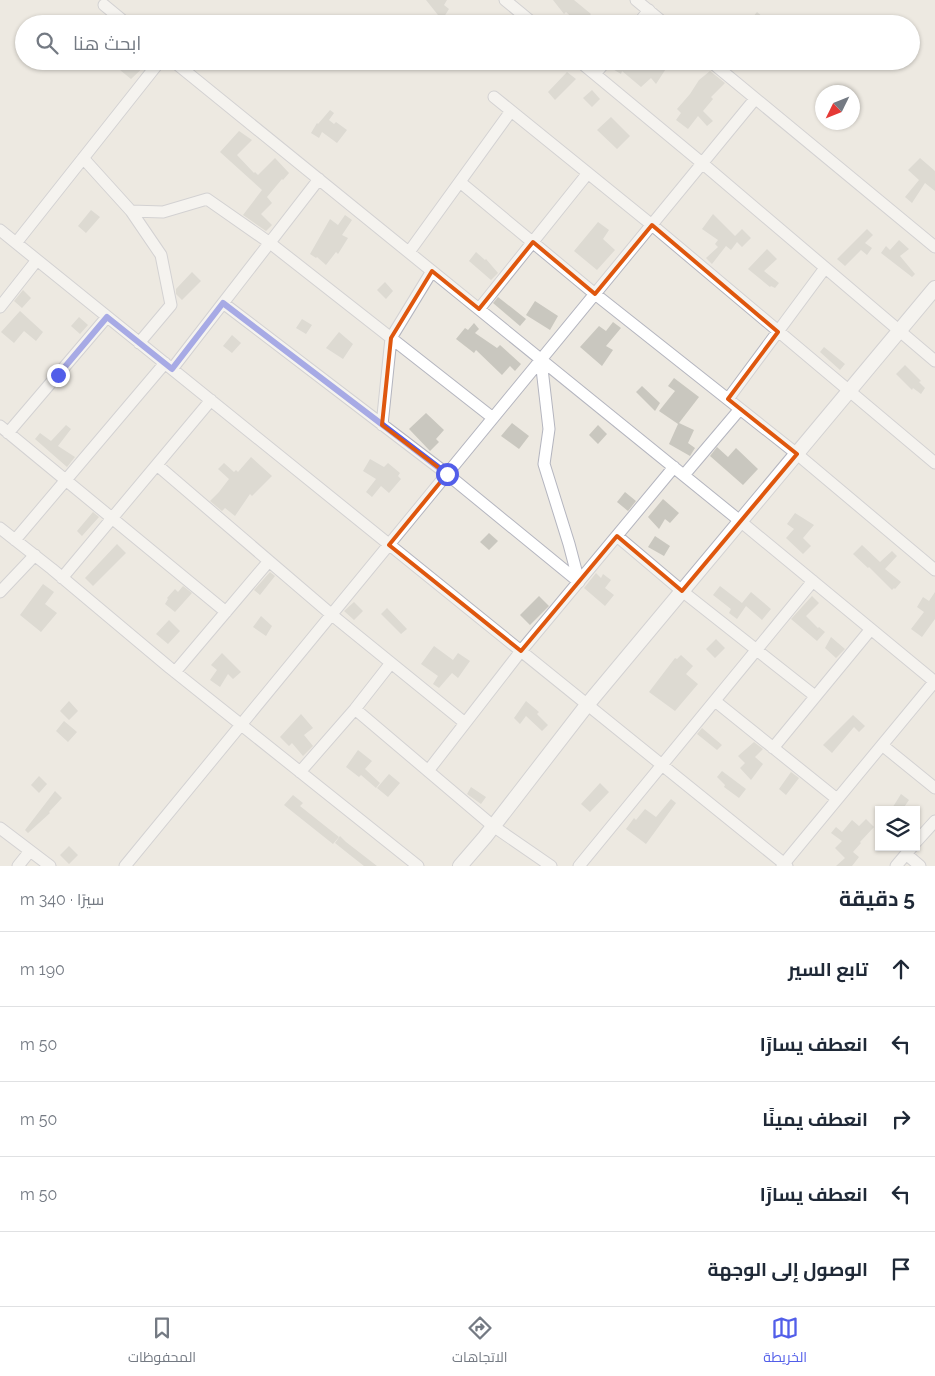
<!DOCTYPE html>
<html lang="ar">
<meta charset="utf-8">
<style>
body{margin:0;font-family:Raleway,Cairo,sans-serif;background:#f2f2f3;color:#1f2937;direction:rtl}
.controls{position:absolute;right:15px;bottom:15px;display:grid;overflow:hidden;border-radius:0px;box-shadow:0 1px 4px #0004}
.controls button{width:45px;height:45px;display:grid;place-items:center;padding:0;border:0;border-bottom:1px solid #e0e1e3;background:#fff;color:#1f2937;font:25px sans-serif}
.compass{position:absolute;left:815px;top:85px;width:45px;height:45px;border-radius:50%;background:#fff;box-shadow:0 1px 4px #0004;rotate:227deg}
.stop{position:absolute;width:15px;height:15px;margin:-11px;border:4px solid #525ee9;border-radius:50%;background:#fff}
.stop.end{background:#525ee9;border-color:#fff;box-shadow:0 1px 5px #0008}
.list{margin:0;padding:0;list-style:none}
h2{display:flex;justify-content:space-between;align-items:center;height:65px;margin:0;padding:0 20px;font-size:21px}
h2 small{font-size:16px;font-weight:400;color:#747a83}
.list li{display:grid;grid-template-columns:32px 1fr auto;gap:15px;align-items:center;box-sizing:border-box;height:75px;padding:0 20px;border-top:1px solid #e0e1e3}
.list b{display:block;font-size:19px;white-space:nowrap}
.list em{font-size:16px;font-style:normal;color:#747a83}
.icon{flex:none;width:28px;height:28px;fill:none;stroke:currentColor;stroke-width:2;stroke-linecap:round;stroke-linejoin:round}
.map{position:relative;flex:none;width:935px;height:866px;overflow:hidden;direction:ltr}
.search{position:absolute;background:#fff;box-shadow:0 1px 4px #0004;left:15px;right:15px;top:15px;height:55px;display:flex;align-items:center;gap:12px;box-sizing:border-box;padding:0 18px;border-radius:28px;color:#747a83;font-size:19px}
.sheet{height:440px;background:#fff}
nav{display:flex;justify-content:space-around;align-items:center;box-sizing:border-box;height:70px;border-top:1px solid #e0e1e3;background:#fff;font-size:14px;color:#747a83}
nav a{display:grid;justify-items:center;gap:2px}
nav .on{color:#525ee9}
.map>svg:first-child{display:block}
</style>
<div class="map">
<svg width="935" height="866" viewBox="0 0 935 866">
<rect width="100%" height="100%" fill="#ede9e1"/>
<path fill="#c9c7bf" d="M426 0H447L444 5 449 9 442 20Z
M553 0H574L591 14 582 24H579L566 12 564 14Z
M757 12 771 24H747Z
M109 61H150L131 79Z
M616 61H671L656 84 651 78 641 87 622 71 621 74 611 68Z
M710 71 725 83 711 97 713 99 703 111 713 121 707 126 698 116 688 129 676 120 681 113 677 109 690 94 699 80Z
M567 72 576 79 555 100 548 92Z
M592 90 600 99 592 107 583 98Z
M330 110 334 113 329 120 334 124 336 122 347 130 337 143 322 132 319 138 311 133 317 123 318 124Z
M611 117 630 136 617 149 597 130Z
M239 131 252 140 237 155 254 173 255 172 258 175 275 158 289 173 283 180 282 179 267 197 272 203 261 214 272 225 266 231 243 215 262 190 220 152Z
M920 158 935 171V191L925 183 912 203 905 197 919 180 908 170Z
M91 210 100 217 86 233 78 226Z
M713 214 735 236 742 229 751 238 742 247 737 242 731 250 726 246 712 264 706 258 718 247 715 244 718 240 702 229Z
M345 215 352 220 342 235 348 238 338 254 336 252 326 265 317 257 316 258 310 254 330 219 338 225Z
M598 222 609 230 603 239 615 250 597 270 574 251Z
M867 229 873 235 865 243 872 248 867 255 861 250 845 266 837 259Z
M899 240 909 249 900 256 915 274 912 277 881 253 886 246 890 250Z
M767 249 777 259 764 271 779 283 775 288 771 286 770 287 748 269Z
M476 252 485 260 486 259 498 273 491 280 469 261Z
M192 272 201 281 182 300 176 294V289Z
M385 282 393 291 386 299 377 290Z
M23 290 31 298 22 308 14 301Z
M498 297 526 319 520 326 493 303Z
M535 301 558 316 550 330 526 315Z
M20 311 43 332 36 341 24 331 14 343 1 332Z
M79 317 88 325 80 334 71 326Z
M302 319 312 325 306 334 296 328Z
M613 322 621 328 606 346 613 350 602 366 580 347 599 326 606 331Z
M474 323 479 329 475 333 497 348 500 345 521 364 515 371 510 366 502 375 476 350 474 353 456 339 465 328 468 330Z
M339 332 353 344 343 359 326 348Z
M232 335 241 343 232 353 223 346Z
M824 347 845 364 840 370 820 352Z
M905 365 921 381 919 382 925 388 921 394 913 388 912 390 896 374Z
M674 378 699 397 679 423 694 430 688 443 695 448 690 456 669 444 678 424 659 411 675 391 668 386Z
M642 386 660 403 655 411 636 392Z
M426 413 444 430 436 439 439 442 430 451 409 429Z
M512 423 529 436 519 449 501 436Z
M66 425 71 429 58 446 75 457 67 467 35 439 40 433 51 441Z
M598 425 607 434 598 444 589 435Z
M717 447 728 457 736 448 758 469 743 485 710 456Z
M251 457 272 476 252 496 250 494 235 516 225 508 222 511 210 501 219 492 229 479 218 469 224 463 234 472 236 470 238 472Z
M370 459 384 467 388 463 400 473 398 476 401 479 389 493 381 486 372 497 366 492 376 479 363 471Z
M625 492 636 501 628 511 617 502Z
M663 499 679 513 670 523 665 519 659 529 648 517Z
M93 512 99 517 82 536 77 531Z
M795 513 814 525 803 538 811 546 803 554 786 538 794 529 787 524Z
M489 533 498 541 489 550 480 542Z
M655 536 670 546 664 556 648 547Z
M117 544 126 553 93 586 85 578Z
M862 545 880 562 892 551 897 556 885 569 901 582 895 589 894 588 892 590 869 567 868 568 853 554Z
M270 572 275 576 260 595 254 590Z
M596 573 601 578 603 574 611 580 605 588 614 595 605 606 584 588Z
M43 584 54 592 45 604 57 613 41 632 20 615Z
M183 586 192 593 175 612 165 604 168 599 167 598 175 589 178 592Z
M720 586 742 603 751 592 771 609 762 620 746 606 737 619 729 613 731 609 713 595Z
M935 592V619L922 637 911 629 924 612 917 607 923 597 929 601Z
M539 596 549 606 530 625 520 615Z
M812 596 819 603 806 616 818 628 819 627 825 632 817 641 791 619Z
M354 602 363 611 354 620 344 611Z
M387 608 407 629 401 634 381 614Z
M261 616 272 626 266 636 253 627Z
M169 620 180 631 168 644 156 634Z
M831 637 845 649 836 658 825 648Z
M716 639 725 648 715 658 706 649Z
M434 646 453 660 458 653 470 661 458 678 452 673 439 688 433 684 438 676 421 664Z
M222 653 241 672 233 679 228 674 220 687 210 680 217 670 211 665Z
M681 655 693 666 686 674 698 684 675 711 649 692 675 658 677 659Z
M69 701 78 711 69 720 60 711Z
M526 701 539 712 537 714 548 725 542 731 526 716 520 724 514 718Z
M301 714 313 728 304 735 313 746 303 756 292 743 289 746 280 737Z
M853 715 865 726 859 732 854 727 832 753 823 745Z
M64 721 77 732 68 742 56 731Z
M702 728 722 745 717 750 697 734Z
M754 742 763 749 755 757 763 764 751 780 740 768 745 763 738 756Z
M358 750 372 761 365 769 380 783 376 788 361 775 359 777 346 767Z
M722 771 746 789 739 798 724 787 725 785 717 777Z
M791 772 799 778 786 795 779 789Z
M389 774 400 783 388 797 377 788Z
M39 776 47 784 39 793 31 785Z
M600 783 609 792 590 812 581 804Z
M471 787 486 797 481 804 467 794Z
M55 791 62 798 49 812 50 813 28 833 25 830Z
M901 794 909 800 902 810H891Z
M293 795 303 803 300 806 339 837 333 844 284 805Z
M671 799 676 803 646 844 626 829 634 818 636 820 645 809 656 817Z
M866 819 874 827 860 842 861 843 853 852 859 857 852 866H836L845 858 835 848 842 841 831 833 836 827 842 832 852 820 859 826Z
M340 836 346 842 377 866H364L350 855 335 843Z
M69 846 78 855 69 864 60 855Z"/>
<g fill="none" stroke-linecap="round" stroke-linejoin="round">
<g stroke="#b4b5bf" stroke-width="13">
<path id="minor" d="M505 0 534 24
M636 0 665 24
M104 5 127 24
M638 24 649 10
M173 61 740 521 935 682
M579 61 702 163 935 361
M710 61 935 247
M595 74 606 61
M494 97 652 225 935 463
M83 158 131 211 163 212 207 199 270 243 493 418
M460 182 595 294 797 454 935 570
M131 211 161 255 171 305 139 343
M0 230 787 866
M16 243 160 61
M409 252 511 111
M223 303 447 474 579 582 569 544 544 464 549 429 541 360
M0 307 37 260
M479 309 588 173
M172 369 319 179
M728 399 825 268
M382 425 391 338 432 271
M0 426 226 612
M8 433 107 317
M157 465 332 615 465 723
M684 475 740 409
M0 528 52 569 170 668 418 866
M617 536 682 591 815 696
M15 540 165 363
M62 578 211 400
M0 592 35 555
M175 672 269 561
M715 701 837 799
M355 709 493 826 551 866
M882 745 935 788
M773 748 871 629
M428 771 521 651 674 467
M300 772 355 709 391 663
M0 828 50 866
M916 842 935 821
M906 854 920 866
M18 866 30 851
M125 866 755 99
M579 866 813 581
M782 866 935 681
M896 866 912 847"/>
</g>
<g stroke="#b4b5bf" stroke-width="16">
<path id="tertiary" d="M460 866 485 837 587 705 935 288"/>
</g>
<use href="#minor" stroke="#fff" stroke-width="11"/>
<use href="#tertiary" stroke="#fff" stroke-width="14"/>
</g>
<g fill="none" stroke-linecap="round" stroke-linejoin="round">
<path stroke="#525ee9" stroke-width="6" d="M58 375 107 317 172 369 223 303 447 474"/>
</g>
<path d="M0 0H935V866H0ZM652 225 778 332 728 399 797 454 682 591 617 536 521 651 389 545 447 474 382 425 391 338 432 271 479 309 533 242 595 294Z" fill="#ede9e1" fill-opacity=".55" fill-rule="evenodd"/>
<path fill="none" stroke="#df570e" stroke-width="4" stroke-linejoin="round" d="M652 225 778 332 728 399 797 454 682 591 617 536 521 651 389 545 447 474 382 425 391 338 432 271 479 309 533 242 595 294Z"/>
</svg>
<div class="controls">
<button><svg class="icon" aria-label="layers" viewBox="0 0 24 24"><path d="M12 4l9 5-9 5-9-5zM3 14l9 5 9-5"/></svg></button>
</div>
<svg class="compass" viewBox="-18 -18 36 36"><path d="M0-13l5 13h-10z" fill="#e53935"/><path d="M0 13l5-13h-10z" fill="#747a83"/></svg>
<div class="stop" style="left:447px;top:474px"></div>
<div class="stop end" style="left:58px;top:375px"></div>
<div class="search"><svg class="icon" aria-label="search" viewBox="0 0 24 24"><circle cx="10" cy="10" r="6"/><path d="M15 15l6 6"/></svg>ابحث هنا</div>
</div>
<section class="sheet">
<h2>5 دقيقة<small>سيرًا · 340 m</small></h2>
<ul class="list">
<li><svg class="icon" aria-label="ahead" viewBox="0 0 24 24"><path d="M12 20V5M6 11l6-6 6 6"/></svg><div><b>تابع السير</b></div><em>190 m</em></li>
<li><svg class="icon" aria-label="left" viewBox="0 0 24 24"><path d="M17 20v-9H6M10 6l-5 5 5 5"/></svg><div><b>انعطف يسارًا</b></div><em>50 m</em></li>
<li><svg class="icon" aria-label="right" viewBox="0 0 24 24"><path d="M7 20v-9h11M14 6l5 5-5 5"/></svg><div><b>انعطف يمينًا</b></div><em>50 m</em></li>
<li><svg class="icon" aria-label="left" viewBox="0 0 24 24"><path d="M17 20v-9H6M10 6l-5 5 5 5"/></svg><div><b>انعطف يسارًا</b></div><em>50 m</em></li>
<li><svg class="icon" aria-label="arrive" viewBox="0 0 24 24"><path d="M6 21V4h12l-3 4 3 4H6"/></svg><div><b>الوصول إلى الوجهة</b></div></li>
</ul>
</section>
<nav>
<a class="on"><svg class="icon" aria-label="map" viewBox="0 0 24 24"><path d="M3 6l6-2 6 2 6-2v14l-6 2-6-2-6 2zM9 4v14M15 6v14"/></svg>الخريطة</a>
<a><svg class="icon" aria-label="directions" viewBox="0 0 24 24"><path d="M12 3l9 9-9 9-9-9zM9 14v-3h6M13 9l2 2-2 2"/></svg>الاتجاهات</a>
<a><svg class="icon" aria-label="saved" viewBox="0 0 24 24"><path d="M7 4h10v16l-5-4-5 4z"/></svg>المحفوظات</a>
</nav>
